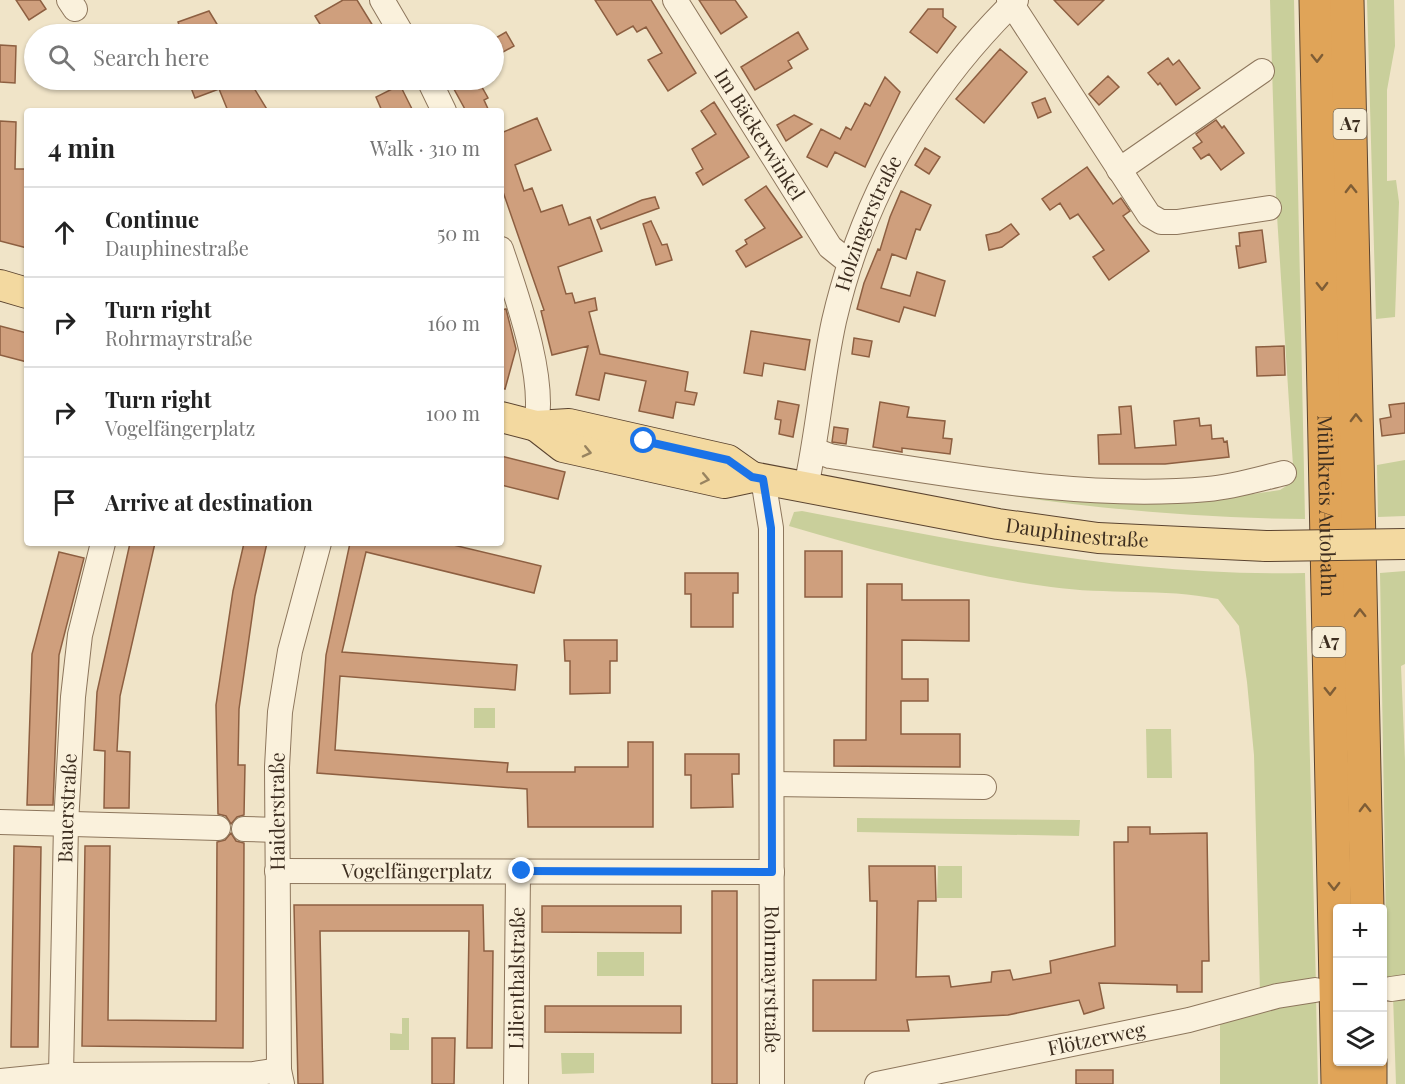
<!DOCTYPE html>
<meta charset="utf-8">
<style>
body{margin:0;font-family:"Playfair Display",serif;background:#f6f6f6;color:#222}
.controls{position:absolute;right:18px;bottom:18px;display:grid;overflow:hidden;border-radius:6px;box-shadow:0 2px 4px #0004}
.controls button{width:54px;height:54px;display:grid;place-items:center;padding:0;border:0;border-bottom:2px solid #e0e0e0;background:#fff;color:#222;font:30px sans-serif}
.stop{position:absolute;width:18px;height:18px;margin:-14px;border:4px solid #1a73e8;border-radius:50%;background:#fff}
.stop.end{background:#1a73e8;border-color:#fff;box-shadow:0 2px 6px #0008}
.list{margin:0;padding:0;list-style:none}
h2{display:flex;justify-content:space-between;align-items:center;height:78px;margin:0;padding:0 24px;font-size:26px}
h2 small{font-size:20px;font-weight:400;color:#767676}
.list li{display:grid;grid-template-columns:39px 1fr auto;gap:18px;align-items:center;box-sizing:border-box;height:90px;padding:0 24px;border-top:2px solid #e0e0e0}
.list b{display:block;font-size:22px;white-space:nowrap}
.list p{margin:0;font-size:20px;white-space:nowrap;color:#767676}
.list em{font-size:20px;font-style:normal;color:#767676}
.icon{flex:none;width:33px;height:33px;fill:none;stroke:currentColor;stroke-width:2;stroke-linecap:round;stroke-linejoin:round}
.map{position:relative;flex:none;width:1405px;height:1084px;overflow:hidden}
.search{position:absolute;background:#fff;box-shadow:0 2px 4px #0004;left:24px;top:24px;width:480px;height:66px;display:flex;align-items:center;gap:15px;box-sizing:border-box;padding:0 21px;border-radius:33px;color:#767676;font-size:22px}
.panel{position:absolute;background:#fff;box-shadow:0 2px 4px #0004;left:24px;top:108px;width:480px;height:438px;border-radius:6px}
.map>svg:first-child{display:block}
</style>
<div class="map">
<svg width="1405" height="1084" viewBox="0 0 1405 1084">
<rect width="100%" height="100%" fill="#f0e4c8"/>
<path fill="#c9cf9b" d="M1270 0H1294L1305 519C1178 518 1054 505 929 482L1238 496 1280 490 1294 481 1276 200Z
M1367 0H1394L1395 46 1387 90V181L1396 180 1399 202 1395 317 1376 319Z
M1405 460V516L1378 517 1377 465Z
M802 511C969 543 1134 577 1305 573L1316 986 1260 994 1254 755 1247 682 1239 626 1218 599C1163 588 1107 595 1051 587 962 575 875 551 789 526L794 512Z
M1405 571V664L1401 666 1405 761V980L1387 984 1380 573Z
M474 708H495V728H474Z
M1146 729H1171L1172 778H1147Z
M857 818 1080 820 1079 836 857 832Z
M938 866H962V898H937Z
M597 952H644V976H597Z
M1405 993V1084H1396L1393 996Z
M1316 997 1318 1084H1220V1025L1230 1015Z
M402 1018H409V1050H390V1033L402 1034Z
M594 1053V1073L562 1074 561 1053Z"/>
<path fill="#cf9f7d" stroke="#8d5f41" stroke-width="1.5" d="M16 0H40L46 9 29 20Z
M343 0H357L378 34H326L315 16Z
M595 0H651L696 73 668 91 648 60 662 53 646 27 637 32 633 26 617 35Z
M699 0H735L747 17 721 34Z
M1054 0H1104L1078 25Z
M928 9H943V17L956 27 937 53 910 32Z
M209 11 223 34H182L178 22Z
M506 32 514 46 494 57V39Z
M798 32 808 49 788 61 792 68 755 90 741 67Z
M0 45 16 46 15 83 0 82Z
M1000 49 1027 72 984 123 956 99Z
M1168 58 1173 65 1179 60 1200 88 1176 105 1160 83 1158 85 1148 73Z
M1108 76 1119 87 1099 105 1089 94Z
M885 77 900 92 865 167 835 152 827 167 807 157 821 129 840 139 846 127 851 130 865 103 870 106Z
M188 80H249L268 111H228L219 89 195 98Z
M449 80H478L488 98 484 100 489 111H466Z
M400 85 413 111H382L376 97Z
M1045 98 1051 112 1038 118 1032 103Z
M714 102 749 157 703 185 696 173 703 169 692 149 716 134 701 111Z
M794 115 812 124 786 141 777 125Z
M537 118 551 150 515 165 524 191 532 188 541 212 562 205 569 225 590 217 602 251 558 267 566 294 572 293 575 303 595 298 597 310 589 312 600 354 688 372 685 391 697 393 694 405 676 402 673 418 639 411 646 381 605 373 599 400 576 395 588 346 552 355 541 311 544 310 501 186V133Z
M1216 120 1222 128 1224 126 1244 153 1221 170 1209 154 1201 159 1193 148 1202 142 1196 134Z
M0 121 16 122 15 169H27V248L0 241Z
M925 148 940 157 929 174 915 165Z
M1087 167 1113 204 1121 198 1130 211 1123 216 1149 251 1109 280 1093 257 1104 250 1078 214 1070 219 1060 203 1050 210 1042 199Z
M766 186 802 237 746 267 736 251 747 244 745 240 765 228 745 200Z
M901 191 931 205 920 230 916 229 906 259 892 254 881 288 910 296 917 272 945 281 935 316 904 307 899 322 857 309 864 283 878 249 880 250 890 217Z
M655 197 659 208 601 229 597 220 642 200Z
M651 221 662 245 667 244 672 260 656 265 643 224Z
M1011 224 1019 234 1002 247 989 250 986 235 999 232Z
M1262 230 1266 262 1239 268 1236 246H1240L1239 233Z
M506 309 516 349 505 389 501 388V310Z
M0 326 27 333V362L0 355Z
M751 331 810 340 805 370 764 363 762 376 744 373Z
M854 338 872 341 869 357 852 354Z
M1284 346 1285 375 1257 376 1256 347Z
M778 401 799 405 793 437 779 434 781 420 775 419Z
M880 402 909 407 907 417 945 421 943 438 952 439 950 454 902 448V452L873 447Z
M1405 403V433L1382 436 1380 419 1391 417 1389 405Z
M1131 406 1135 448 1176 445 1174 421 1199 418 1200 426 1211 425 1212 439 1223 438 1224 442 1227 441 1229 457 1165 464H1099L1098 435 1121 434 1119 407Z
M834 427 848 429 846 444 832 442Z
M501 456 565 472 558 499 501 485Z
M130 543H155L120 696 117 751 130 752 129 808H104L105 751 94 750 97 692Z
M244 543H267L255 596 239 709 238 765H245L244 815 237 817 231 824 226 816 218 814 216 705 233 591Z
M350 543H445L541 566 534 593 366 552 342 652 517 665 515 690 340 676 335 750 508 763 507 772H575V767H628V742H653V827H528L527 789 317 773 326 655Z
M805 551H842V597H805Z
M59 552 84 558 59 655 53 805H27L32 654Z
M685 573H738V593H733V627H691V594H685Z
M867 584H902V600H969V641L902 640V679H928V701H901V734H960V767L834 766V740H866Z
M564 640H617V661H610V693L570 694V661H565Z
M685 754H739V774H732L733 807 691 808V775H685Z
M1128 827H1150V834L1207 833 1209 961H1202V992H1177V985L1099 983 1104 1008 1084 1014 1079 1000 1008 1015 907 1020 909 1031H813V980H876L877 901H870L869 866H935L936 901H918L916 977 949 976 951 987 991 982 992 972 1010 970 1013 980 1051 973 1050 961 1115 946 1114 842H1128Z
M231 833 236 841 244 843 243 1048 82 1046 85 846H110L108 1020 216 1021 217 842 225 840Z
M14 846 41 847 38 1047H11Z
M712 891H737V1084H712Z
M294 905H483L484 951H493L492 1048H467L469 931H320L323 1084H298Z
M542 906H681V933L542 932Z
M545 1006H681V1033L545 1032Z
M432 1038H455L454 1084H432Z
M1076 1070H1113V1084H1076Z"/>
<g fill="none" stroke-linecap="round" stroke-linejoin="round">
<g stroke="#8d765c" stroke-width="26">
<g id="minor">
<path d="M69 0 75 9"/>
<path d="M382 0 402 34"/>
<path id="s1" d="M675 0 830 247 850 263"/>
<path d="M1009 0 1149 215 1161 222H1177L1269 208"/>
<path d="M429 80 444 111"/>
<path d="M1119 170 1262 71"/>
<path d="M501 249C517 297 546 377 536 426"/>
<path d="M814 450 830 456C954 475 1082 500 1208 489 1233 487 1259 479 1284 473"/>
<path id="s2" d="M763 479 771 528 772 1084"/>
<path id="s3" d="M806 487C818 432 822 376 834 321 863 196 925 89 1016 0"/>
<path d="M772 784 984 787"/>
<path d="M0 822 218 828"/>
<path d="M244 829 277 830"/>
<path id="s4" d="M277 871 772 872"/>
<path d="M1391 989 1405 987"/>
<path id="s5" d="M61 1075 66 824 73 697 80 635 103 543"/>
<path d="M0 1081 61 1075 253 1074 279 1070"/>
<path id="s6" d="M282 1084 279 1070 277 767 280 712 290 651 319 543"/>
<path id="s7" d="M516 1084 518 871"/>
<path id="s8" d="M877 1084 1189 1020 1277 996 1315 990"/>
</g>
</g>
<g stroke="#5b4430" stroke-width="32">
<g id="major">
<path d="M0 285 27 293"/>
<path d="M501 417 536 426 569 424 728 460 752 477"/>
<path id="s9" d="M536 426 563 447 724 483 752 477 998 524 1098 538 1266 546"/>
</g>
</g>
<g stroke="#5b4430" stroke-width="35">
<g id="highway">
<path id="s10" d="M1316 0 1338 1084"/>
<path d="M1347 0 1367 908"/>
<path d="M1370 1062V1084"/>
</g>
</g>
<use href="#minor" stroke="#faf1dc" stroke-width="24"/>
<use href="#major" stroke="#f3d9a0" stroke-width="30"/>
<use href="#highway" stroke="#e0a458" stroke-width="33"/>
<g stroke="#5b4430" stroke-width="32" stroke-linecap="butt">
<path id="major-bridge" d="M1266 546 1405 544"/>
</g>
<use href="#major-bridge" stroke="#f3d9a0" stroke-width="30"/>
</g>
<defs><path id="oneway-chevron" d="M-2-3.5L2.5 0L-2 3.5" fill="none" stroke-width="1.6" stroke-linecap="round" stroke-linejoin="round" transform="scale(1.5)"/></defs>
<g stroke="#7e5d36">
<use href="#oneway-chevron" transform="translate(1317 58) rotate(89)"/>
<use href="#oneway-chevron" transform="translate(1351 189) rotate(-91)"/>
<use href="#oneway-chevron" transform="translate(1322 286) rotate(89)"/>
<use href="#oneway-chevron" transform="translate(1356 418) rotate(-91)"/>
<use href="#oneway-chevron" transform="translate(1360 613) rotate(-91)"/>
<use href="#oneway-chevron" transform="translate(1330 691) rotate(89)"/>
<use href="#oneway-chevron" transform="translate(1365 808) rotate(-91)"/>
<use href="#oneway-chevron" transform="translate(1334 886) rotate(89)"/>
</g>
<g stroke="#988460">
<use href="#oneway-chevron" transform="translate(587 452) rotate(13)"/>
<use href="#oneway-chevron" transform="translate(705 479) rotate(12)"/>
</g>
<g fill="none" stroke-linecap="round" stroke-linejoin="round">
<path stroke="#1a73e8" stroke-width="8" d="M522 871 772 872 771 528 763 479 752 477 728 460 644 441"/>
</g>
<g text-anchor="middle" stroke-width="4.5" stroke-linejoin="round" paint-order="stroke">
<g fill="#f7eed8" stroke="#756857" stroke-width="1.5">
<rect x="1333.5" y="109" width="33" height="30" rx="4.5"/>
<rect x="1312.5" y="627" width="33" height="30" rx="4.5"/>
</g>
<g font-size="18" font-weight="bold" fill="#3d2e20">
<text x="1350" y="130">A7</text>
<text x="1329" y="648">A7</text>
</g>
<g font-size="20" fill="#3d2e20" stroke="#f7eed8">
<text dy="7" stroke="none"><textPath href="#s1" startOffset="159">Im Bäckerwinkel</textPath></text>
<text dy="7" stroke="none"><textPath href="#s3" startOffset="272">Holzingerstraße</textPath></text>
<text dy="7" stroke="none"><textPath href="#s10" startOffset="506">Mühlkreis Autobahn</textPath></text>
<text dy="7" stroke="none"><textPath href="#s9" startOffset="558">Dauphinestraße</textPath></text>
<text dy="7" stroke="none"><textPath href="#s5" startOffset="267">Bauerstraße</textPath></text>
<text dy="7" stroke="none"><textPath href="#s6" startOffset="273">Haiderstraße</textPath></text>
<text dy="7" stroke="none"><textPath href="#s4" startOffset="140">Vogelfängerplatz</textPath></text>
<text dy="7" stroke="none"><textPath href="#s7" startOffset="106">Lilienthalstraße</textPath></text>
<text dy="7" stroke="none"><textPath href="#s2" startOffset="501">Rohrmayrstraße</textPath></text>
<text dy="7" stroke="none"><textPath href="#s8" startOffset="224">Flötzerweg</textPath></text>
</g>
</g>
</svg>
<div class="controls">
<button>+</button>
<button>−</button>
<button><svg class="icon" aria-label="layers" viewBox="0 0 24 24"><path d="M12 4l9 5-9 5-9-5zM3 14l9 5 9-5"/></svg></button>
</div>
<div class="stop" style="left:644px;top:441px"></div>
<div class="stop end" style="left:522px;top:871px"></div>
<div class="search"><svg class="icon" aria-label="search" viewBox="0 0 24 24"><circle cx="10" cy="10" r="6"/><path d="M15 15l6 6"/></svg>Search here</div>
<section class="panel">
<h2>4 min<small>Walk · 310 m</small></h2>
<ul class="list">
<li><svg class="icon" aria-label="ahead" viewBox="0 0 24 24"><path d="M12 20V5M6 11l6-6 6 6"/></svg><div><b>Continue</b><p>Dauphinestraße</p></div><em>50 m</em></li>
<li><svg class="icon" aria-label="right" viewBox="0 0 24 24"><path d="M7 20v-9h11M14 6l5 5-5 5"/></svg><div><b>Turn right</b><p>Rohrmayrstraße</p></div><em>160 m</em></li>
<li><svg class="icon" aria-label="right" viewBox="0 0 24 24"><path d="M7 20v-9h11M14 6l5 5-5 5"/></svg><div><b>Turn right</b><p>Vogelfängerplatz</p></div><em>100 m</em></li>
<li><svg class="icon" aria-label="arrive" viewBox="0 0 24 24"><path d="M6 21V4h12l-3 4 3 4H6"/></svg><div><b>Arrive at destination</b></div></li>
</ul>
</section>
</div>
